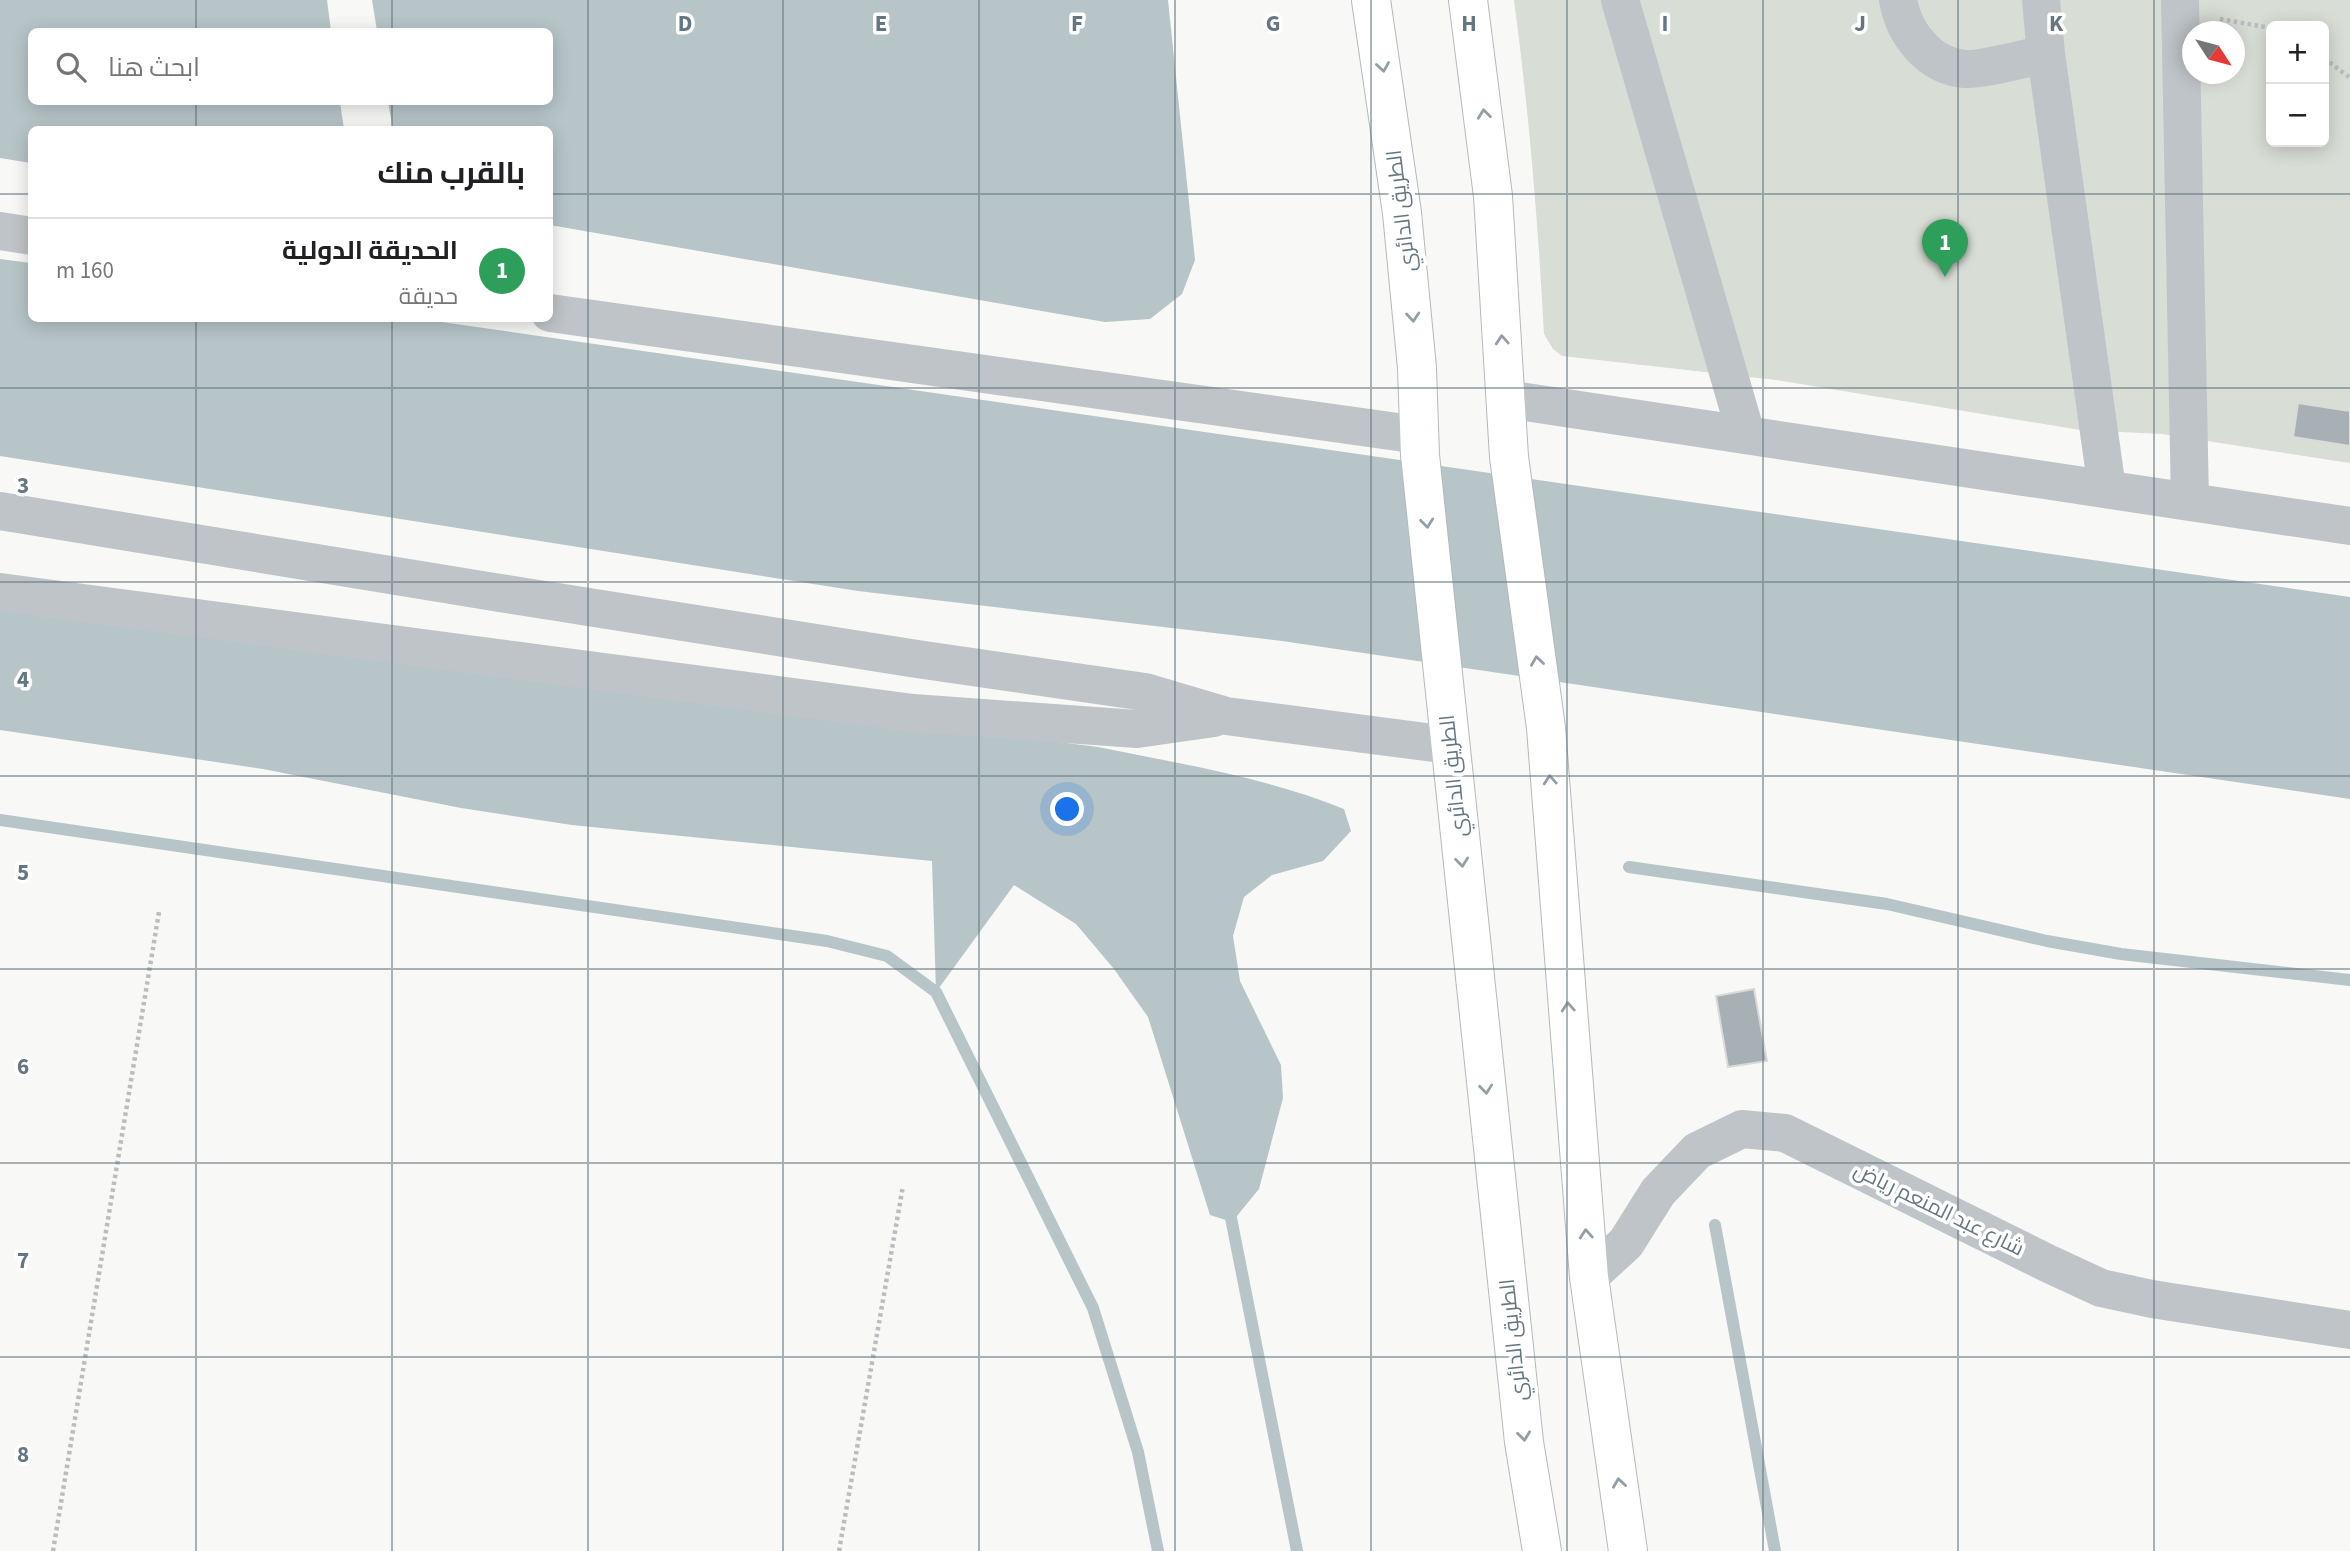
<!DOCTYPE html>
<html lang="ar">
<meta charset="utf-8">
<style>
body{margin:0;font-family:"Source Sans 3",Cairo,sans-serif;background:#f6f6f6;color:#202124;direction:rtl}
.controls{position:absolute;right:21px;top:21px;display:grid;overflow:hidden;border-radius:10px;box-shadow:0 4px 18px #0003}
.controls button{width:63px;height:63px;display:grid;place-items:center;padding:0;border:0;border-bottom:2px solid #e0e0e0;background:#fff;color:#202124;font:35px sans-serif}
.compass{position:absolute;left:2182px;top:21px;width:63px;height:63px;border-radius:50%;background:#fff;box-shadow:0 4px 18px #0003;rotate:126deg}
.you{position:absolute;left:1068px;top:810px;width:24px;height:24px;margin:-18px;border:5px solid #fff;border-radius:50%;background:#1a73e8;box-shadow:0 0 0 10px #1a73e833}
.badge{display:grid;place-items:center;width:46px;height:46px;border-radius:50%;background:#e2492c;color:#fff;font-size:23px;font-weight:700}
.pin{position:absolute;translate:-50% -58px;filter:drop-shadow(0 2px 4px #0008)}
.pin::after{content:'';position:absolute;top:37px;width:24px;height:21px;background:inherit;clip-path:polygon(0 0,100% 0,50% 100%)}
.list{margin:0;padding:0;list-style:none}
h2{display:flex;justify-content:space-between;align-items:center;height:91px;margin:0;padding:0 28px;font-size:30px}
h2 small{font-size:23px;font-weight:400;color:#757577}
.list li{display:grid;grid-template-columns:46px 1fr auto;gap:21px;align-items:center;box-sizing:border-box;height:105px;padding:0 28px;border-top:2px solid #e0e0e0}
.list b{display:block;font-size:26px;white-space:nowrap}
.list p{margin:0;font-size:23px;white-space:nowrap;color:#757577}
.list em{font-size:23px;font-style:normal;color:#757577}
.icon{flex:none;width:38px;height:38px;fill:none;stroke:currentColor;stroke-width:2;stroke-linecap:round;stroke-linejoin:round}
.map{position:relative;flex:none;width:2350px;height:1551px;overflow:hidden;direction:ltr}
.search{position:absolute;background:#fff;box-shadow:0 4px 18px #0003;left:28px;top:28px;width:525px;height:77px;display:flex;align-items:center;gap:18px;box-sizing:border-box;padding:0 24px;border-radius:10px;color:#757577;font-size:26px}
.panel{position:absolute;background:#fff;box-shadow:0 4px 18px #0003;left:28px;top:126px;width:525px;height:196px;border-radius:10px;direction:rtl}
.map>svg:first-child{display:block}
</style>
<div class="map">
<svg width="2350" height="1551" viewBox="0 0 2350 1551">
<rect width="100%" height="100%" fill="#f8f8f6"/>
<path fill="#d8ddd5" fill-rule="evenodd" d="M1514 0H2350V463L2162 434 2080 430 1776 380 1562 356 1553 349 1544 334C1538 222 1529 111 1514 0ZM2271 26H2324V142H2271ZM2192 32H2234V74H2192Z"/>
<path fill="#b7c5c8" d="M0 0H327L331 31 32 32V102H340L344 129 32 130 31 163 0 158Z
M372 0H1168L1195 260 1182 294 1150 319 1105 322 550 225V130L393 129 388 102H550V32L377 31Z
M0 259 31 263 32 318 421 319 2350 597V799L1282 641 858 591 0 456Z
M0 608 1098 747C1181 764 1265 777 1344 809L1351 831 1323 861 1272 875 1244 897 1233 936 1240 981 1281 1065 1283 1098 1259 1189 1232 1222 1210 1215 1148 1017 1114 969 1076 924 1014 885 936 992 932 861 572 825 461 808 263 769 0 730Z"/>
<g fill="none" stroke-linecap="round" stroke-linejoin="round">
<path stroke="#b7c5c8" stroke-width="12" d="M0 820 827 941 887 956 936 992 1093 1308 1138 1452 1158 1551
M1629 867 1887 904 2047 941 2121 954 2350 980
M1229 1208 1297 1551
M1715 1225 1775 1551"/>
</g>
<path fill="#a6b0b5" stroke="#dadad8" stroke-width="2" d="M2298 403 2350 411V446L2293 437Z
M1754 989 1767 1061 1728 1067 1716 996Z"/>
<g fill="none" stroke-linecap="round" stroke-linejoin="round">
<g stroke="#b3b9bc" stroke-width="40">
<path id="major" d="M1371 0 1402 213 1417 368 1420 455 1524 1442 1542 1551
M1468 0 1493 196 1509 457 1546 728 1589 1277 1628 1551"/>
</g>
<path stroke="#babdc0" stroke-width="4.5" stroke-dasharray="3.5 3.5" stroke-linecap="butt" d="M2220 19 2271 28
M2324 58 2350 78
M53 1551 159 912
M839 1551 903 1186"/>
<path stroke="#bfc4c8" stroke-width="38" d="M1620 0 1746 434
M1898 0C1904 34 1929 66 1965 69 1983 70 2026 58 2046 54
M2041 0 2046 54 2107 489
M2180 0 2190 502
M0 231 32 236
M550 313 1419 435
M1506 399 2350 526
M0 511 500 593 917 659 1145 692 1226 716 1449 745
M0 592 913 713 1137 729 1214 718
M1589 1277 1626 1243 1658 1192 1697 1151 1742 1129 1785 1133 2047 1263 2101 1288 2152 1299 2350 1330"/>
<use href="#major" stroke="#fff" stroke-width="38"/>
</g>
<defs><path id="oneway-chevron" d="M-2-3.5L2.5 0L-2 3.5" fill="none" stroke-width="1.6" stroke-linecap="round" stroke-linejoin="round" transform="scale(1.75)"/></defs>
<g stroke="#929fa6">
<use href="#oneway-chevron" transform="translate(1383 67) rotate(81)"/>
<use href="#oneway-chevron" transform="translate(1484 114) rotate(-97)"/>
<use href="#oneway-chevron" transform="translate(1413 317) rotate(85)"/>
<use href="#oneway-chevron" transform="translate(1502 340) rotate(-94)"/>
<use href="#oneway-chevron" transform="translate(1427 523) rotate(84)"/>
<use href="#oneway-chevron" transform="translate(1537 661) rotate(-98)"/>
<use href="#oneway-chevron" transform="translate(1550 780) rotate(-94)"/>
<use href="#oneway-chevron" transform="translate(1462 862) rotate(84)"/>
<use href="#oneway-chevron" transform="translate(1568 1007) rotate(-94)"/>
<use href="#oneway-chevron" transform="translate(1486 1089) rotate(84)"/>
<use href="#oneway-chevron" transform="translate(1586 1234) rotate(-94)"/>
<use href="#oneway-chevron" transform="translate(1524 1436) rotate(83)"/>
<use href="#oneway-chevron" transform="translate(1619 1483) rotate(-98)"/>
</g>
<path fill="none" stroke="#647680" stroke-width="2" stroke-opacity="0.55" d="M196 0V32M392 0V32M588 0V1551M783 0V1551M979 0V1551M1175 0V1551M1371 0V1551M1567 0V1551M1763 0V1551M1958 0V1551M2154 0V1551M196 102V130M392 102V130M0 194H32M550 194H2350M196 318V1551M392 318V1551M0 388H2350M0 582H2350M0 776H2350M0 969H2350M0 1163H2350M0 1357H2350"/>
<g text-anchor="middle" stroke-width="7" stroke-linejoin="round" paint-order="stroke">
<g font-size="21" fill="#647680" stroke="#fff">
<text transform="translate(1401 211) rotate(-97)" y="7">الطريق الدائري</text>
<text transform="translate(1453 776) rotate(-96)" y="7">الطريق الدائري</text>
<text transform="translate(1939 1209) rotate(26)" y="7">شارع عبد المنعم رياض</text>
<text transform="translate(1513 1340) rotate(-96)" y="7">الطريق الدائري</text>
</g>
</g>
<g font-size="23" text-anchor="middle" font-weight="bold" fill="#647680" stroke="#fff" stroke-width="7" stroke-linejoin="round" paint-order="stroke">
<text x="685" y="31">D</text>
<text x="881" y="31">E</text>
<text x="1077" y="31">F</text>
<text x="1273" y="31">G</text>
<text x="1469" y="31">H</text>
<text x="1665" y="31">I</text>
<text x="1860" y="31">J</text>
<text x="2056" y="31">K</text>
<text x="23" y="493">3</text>
<text x="23" y="687">4</text>
<text x="23" y="880">5</text>
<text x="23" y="1074">6</text>
<text x="23" y="1268">7</text>
<text x="23" y="1462">8</text>
</g>
</svg>
<div class="controls">
<button>+</button>
<button>−</button>
</div>
<svg class="compass" viewBox="-18 -18 36 36"><path d="M0-13l5 13h-10z" fill="#e53935"/><path d="M0 13l5-13h-10z" fill="#757577"/></svg>
<div class="you"></div>
<div class="pin badge" style="left:1945px;top:277px;background:#2e9e5b">1</div>
<div class="search"><svg class="icon" aria-label="search" viewBox="0 0 24 24"><circle cx="10" cy="10" r="6"/><path d="M15 15l6 6"/></svg>ابحث هنا</div>
<section class="panel">
<h2>بالقرب منك<small></small></h2>
<ul class="list">
<li><span class="badge" style="background:#2e9e5b">1</span><div><b>الحديقة الدولية</b><p>حديقة</p></div><em>160 m</em></li>
</ul>
</section>
</div>
